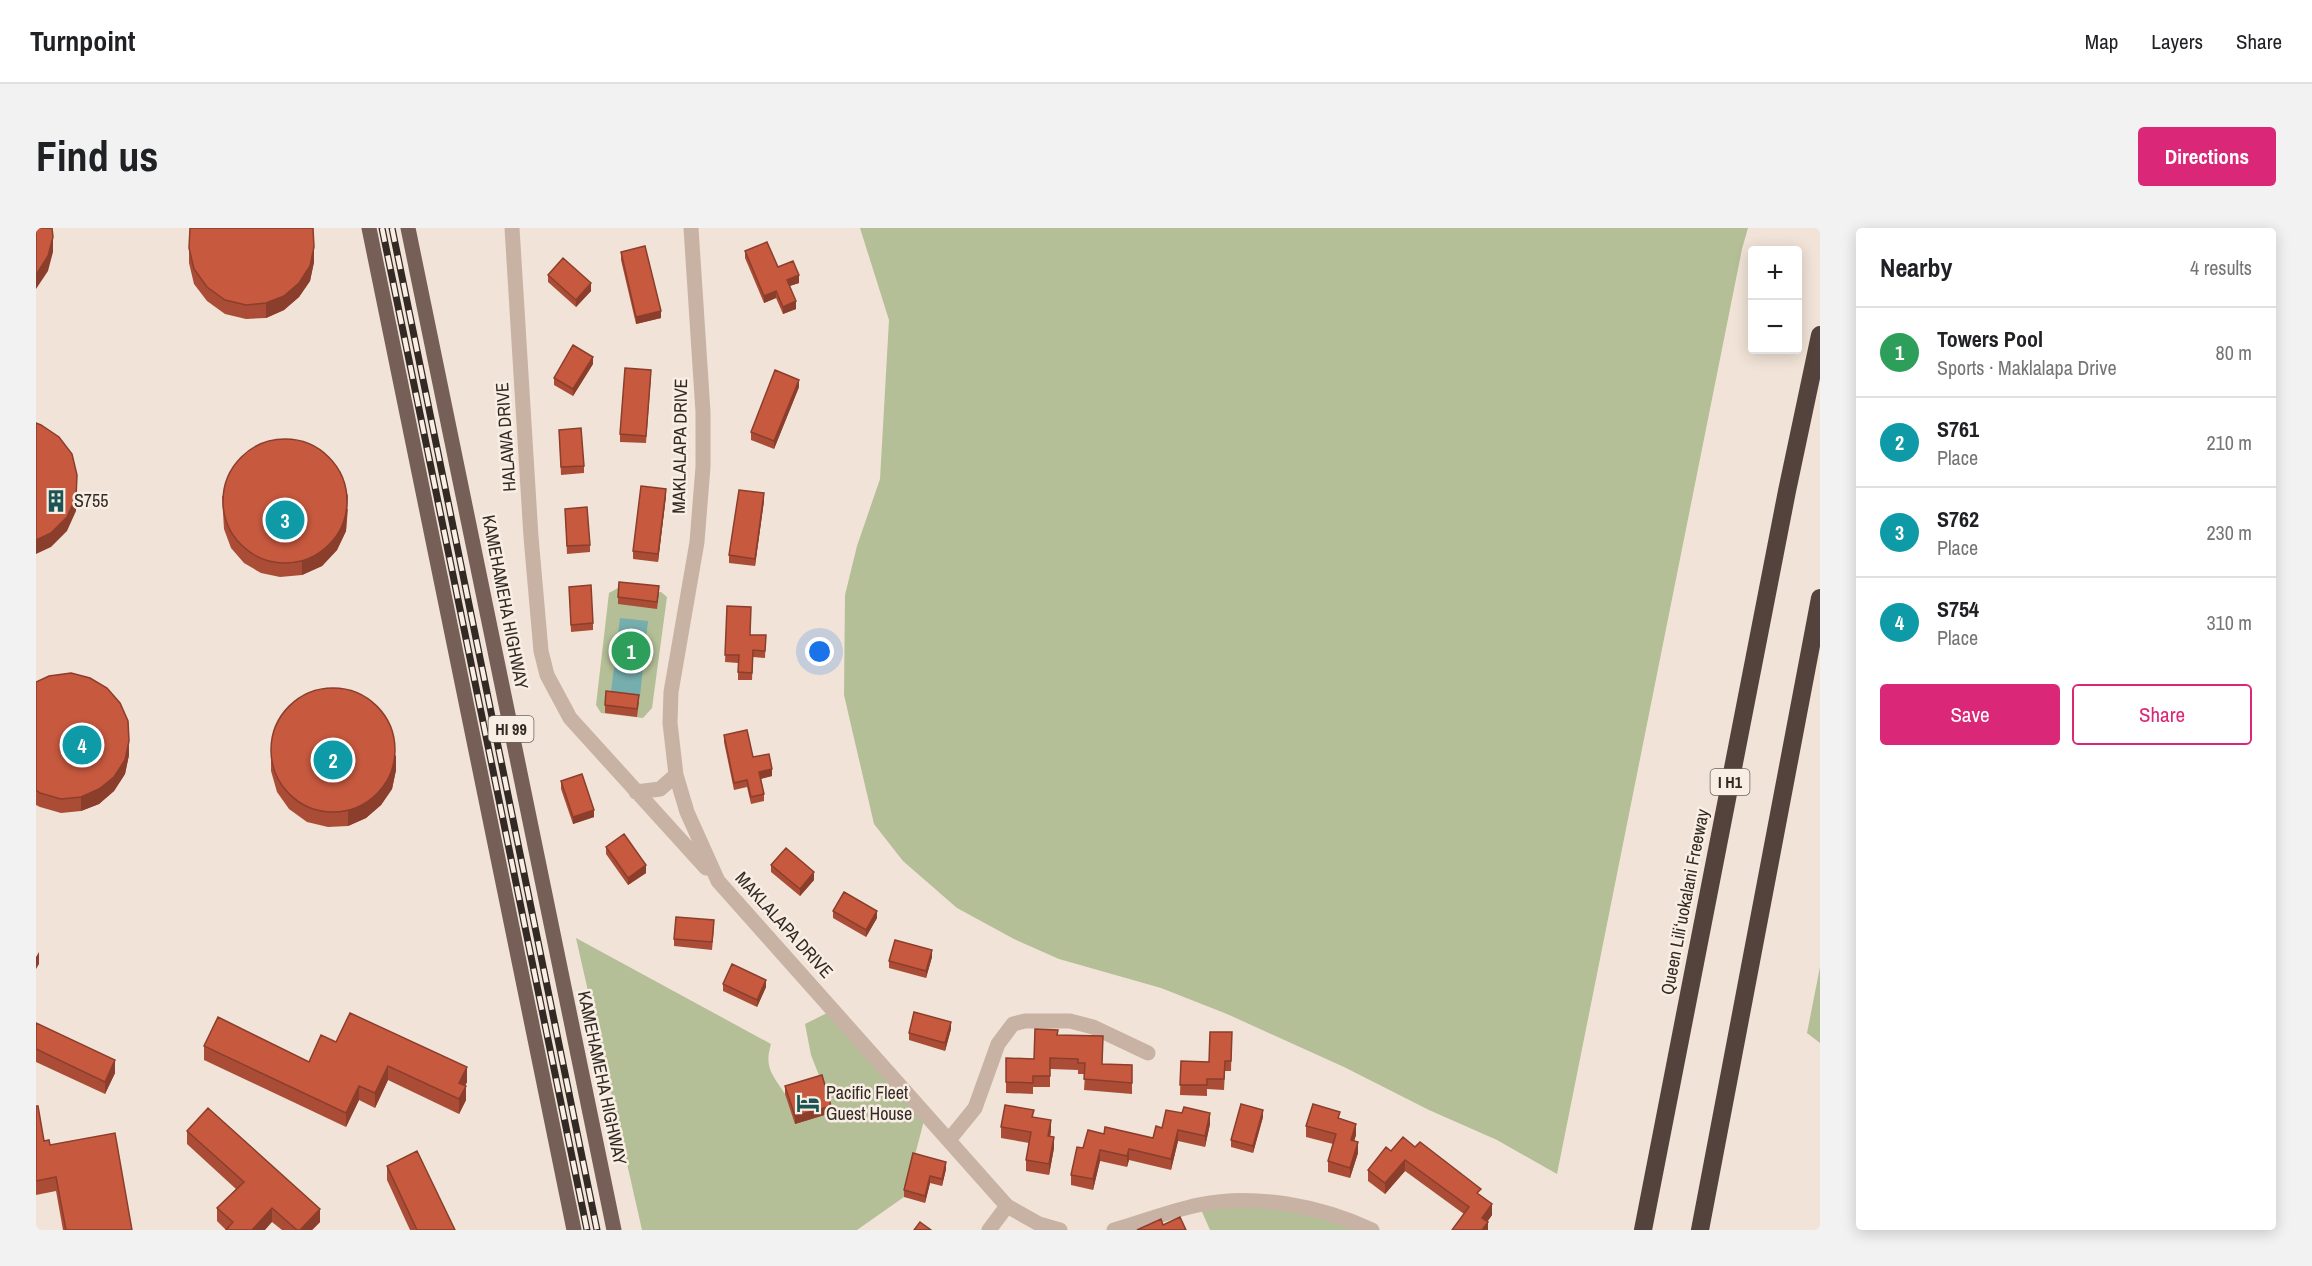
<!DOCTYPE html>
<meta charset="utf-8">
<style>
body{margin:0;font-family:"Archivo Narrow",sans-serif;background:#f2f2f2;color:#202124}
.controls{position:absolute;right:18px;top:18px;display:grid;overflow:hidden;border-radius:6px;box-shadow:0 3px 15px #0003}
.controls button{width:54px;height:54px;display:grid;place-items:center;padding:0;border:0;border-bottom:2px solid #e0e0e0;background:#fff;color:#202124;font:30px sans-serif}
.you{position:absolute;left:784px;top:424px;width:21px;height:21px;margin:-15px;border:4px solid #fff;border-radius:50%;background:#1a73e8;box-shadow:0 0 0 9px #1a73e833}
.badge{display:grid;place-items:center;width:39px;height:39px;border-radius:50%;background:#db2777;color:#fff;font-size:20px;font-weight:700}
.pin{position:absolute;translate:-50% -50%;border:3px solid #fff;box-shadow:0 2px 6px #0006}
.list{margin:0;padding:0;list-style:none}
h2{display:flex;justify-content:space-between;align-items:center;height:78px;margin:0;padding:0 24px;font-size:26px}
h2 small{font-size:20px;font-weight:400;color:#757577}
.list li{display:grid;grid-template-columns:39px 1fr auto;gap:18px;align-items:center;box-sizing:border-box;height:90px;padding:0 24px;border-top:2px solid #e0e0e0}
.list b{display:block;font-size:22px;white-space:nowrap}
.list p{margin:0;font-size:20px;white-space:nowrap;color:#757577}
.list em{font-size:20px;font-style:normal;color:#757577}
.actions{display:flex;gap:12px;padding:18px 24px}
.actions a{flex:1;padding:14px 0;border:2px solid #db2777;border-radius:6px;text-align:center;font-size:21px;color:#db2777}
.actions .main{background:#db2777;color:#fff}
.map{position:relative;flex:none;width:1784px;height:1002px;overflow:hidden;border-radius:6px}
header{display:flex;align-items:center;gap:36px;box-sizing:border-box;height:84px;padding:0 30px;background:#fff;border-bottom:2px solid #e0e0e0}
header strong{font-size:28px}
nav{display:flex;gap:33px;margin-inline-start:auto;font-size:21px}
.intro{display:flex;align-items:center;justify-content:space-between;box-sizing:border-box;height:144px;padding:0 36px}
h1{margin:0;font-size:42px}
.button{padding:15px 27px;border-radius:6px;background:#db2777;color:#fff;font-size:21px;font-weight:700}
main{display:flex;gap:36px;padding:0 36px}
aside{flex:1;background:#fff;border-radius:6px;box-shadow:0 3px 15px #0003}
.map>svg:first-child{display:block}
</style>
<header>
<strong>Turnpoint</strong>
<nav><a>Map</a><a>Layers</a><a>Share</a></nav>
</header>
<div class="intro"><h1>Find us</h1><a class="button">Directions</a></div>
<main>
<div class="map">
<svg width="1784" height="1002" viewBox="0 0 1784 1002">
<rect width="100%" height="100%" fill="#f1e3d7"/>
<path fill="#b4bf97" d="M824 0H1712L1706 21 1521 946 1461 912 1393 882 1308 839 1191 786 1125 760 1023 731 978 711 921 680 867 633 838 596 808 467 809 367 821 318 844 251 853 92Z
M582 360 625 364 631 369 616 480 607 490 565 485 560 477 573 365Z
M540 710 735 816C728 839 736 846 749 866L786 855 775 827 769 796 797 782 890 885 868 969 821 1002H606Z
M1784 739V815L1771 805Z
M1216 972 1336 1002H1174L1163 977Z"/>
<path fill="#76aead" d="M584 390 612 393 604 468 575 464Z"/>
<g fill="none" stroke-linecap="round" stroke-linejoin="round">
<path stroke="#c8b2a3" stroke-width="15" d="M476 0 495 309 505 423 511 447 534 490 670 640
M655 0 667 184V239L661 314 635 464 634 495 640 547 651 584 682 653 971 978 1003 996 1024 1002
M600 564 624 561 640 547
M913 912 939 880 962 816 977 796 989 793H1034L1057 799 1112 825
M953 1002 971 978
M1078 1002C1106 994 1134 983 1162 977 1219 965 1284 978 1336 1002"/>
<path stroke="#765f56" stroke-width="15" d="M333 0 538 1002
M372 0 578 1002"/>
<path stroke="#54423c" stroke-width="18" d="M1607 1002 1751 263 1784 107
M1664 1002 1784 370"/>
<g stroke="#332925" stroke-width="7">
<path id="rail" d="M346 0 551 1002
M356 0 561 1002"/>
</g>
<use href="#rail" stroke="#f9eee3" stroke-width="4.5" stroke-dasharray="14" stroke-linecap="butt"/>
</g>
<path fill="#ab4d36" d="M153 20 278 34 274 53 263 69 248 82 230 90 210 91 189 86 171 73 158 56 153 35Z
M709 23 742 39 763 55 753 58 760 81 747 86 740 70 728 75 709 30Z
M585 24 625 90 600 96 585 32Z
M512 47 555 63 540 79 512 54Z
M557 136 537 168 518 157V150Z
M615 149 610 215 584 214V206Z
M763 159 738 221 715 212V204Z
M523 202 548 238V245L525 247Z
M186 268 312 281 310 303 301 322 286 338 266 347 244 349 225 345 208 335 195 320 188 301Z
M630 268 622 334 597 331V323Z
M728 273 719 338 693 335V327Z
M529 281 554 317V324L531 326Z
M533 359 557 395V402L535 404Z
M623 365 621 381 582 376V369Z
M691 378 714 407H730L729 430 717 429 716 452H702V435L689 434Z
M0 454 93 527 89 546 78 563 63 576 45 583 25 585 4 579 0 577Z
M603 474 601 489 569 485V477Z
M688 507 717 529 736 548 725 551 728 566V573L715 576 711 559 698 562 688 514Z
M235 529 360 542 356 561 345 577 330 590 312 598 292 599 271 594 253 581 241 564 235 543Z
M525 553 558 589 537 596 525 561Z
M570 619 610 645 592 657 570 626Z
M735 637 778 652 764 668 735 644Z
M797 683 841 690 830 709 797 690Z
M678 700 676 722 638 718V711Z
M896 729 890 750 853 740V733Z
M687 756 730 759 721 779 687 763Z
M0 795 79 845 69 866 0 834Z
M915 801 909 823 873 812V805Z
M1196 804 1195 843H1189L1188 862 1171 861V868L1144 867 1145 833 1173 834Z
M1021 807 1066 836 1096 837V866L1048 862 1049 846H1042V842L1014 841V859H997V866L970 865V830L998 831Z
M300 814 431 854 429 858 430 872 423 886 352 852 339 880 323 872 310 899 168 832V818L273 834Z
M749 858 795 885 759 896 749 866Z
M0 878 8 913 14 917 96 1002H27L20 963 0 967Z
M998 889 1015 903 1014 909 1018 920 1013 947 990 943V932L993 915 965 910V899Z
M1227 889 1217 925 1195 919V912Z
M1304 891 1320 907 1318 913 1322 925 1314 950 1292 944V933L1297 916 1270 909V898Z
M1174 896 1169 919 1142 913 1135 942 1093 932 1091 939 1064 933 1057 962 1035 957V947L1047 920 1068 906 1117 910 1126 900Z
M151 903 284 994 276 1002H246L236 994 190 1002 181 993V980L200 961 151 916Z
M1355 923 1445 968 1456 987 1451 994 1452 1002 1428 986 1369 943 1349 966 1332 953V942Z
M877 925 910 941 906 958 894 955 889 975 868 969V962Z
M351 938 419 1002H374L351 952Z"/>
<path fill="#8b3e2c" d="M17 9V24L12 43 0 61V47Z
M278 19V34L274 53 263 69 248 82 230 90V75Z
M763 47V55L751 59V52Z
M555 55V63L540 79V72Z
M740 63V70L728 75V68Z
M760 73V81L747 86V79Z
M625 83V90L600 96V89Z
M557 129V136L537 168V161Z
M763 152V159L738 221V213Z
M41 247 40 283 31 303 15 319 0 326V312Z
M630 261V268L622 334V326Z
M728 265V273L719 338V331Z
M312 266 310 303 301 322 286 338 266 347V333Z
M93 513V527L89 546 78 563 63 576 45 583V569Z
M360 527V542L356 561 345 577 330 590 312 598V583Z
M736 541V548L723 551V544Z
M558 582V589L537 596V589Z
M610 637V645L592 657V650Z
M778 644V652L764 668V661Z
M841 683V690L830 709V702Z
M896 722V729L890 750V743Z
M3 724V736L0 741V729Z
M730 752V759L721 779V772Z
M915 794V801L909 823V815Z
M79 832V845L69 866V854Z
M352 838V852L339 880V865Z
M431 839V854L423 869V855Z
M323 858V872L310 899V885Z
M430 858V872L423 886V871Z
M795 878V885L759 896V888Z
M1227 882V889L1217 925V918Z
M1174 885V896L1169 919V908Z
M1015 892V903L1012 919V908Z
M1320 896V907L1315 923V912Z
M1142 902V913L1135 942V931Z
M1018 909V920L1013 947V936Z
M1322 914V925L1314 950V940Z
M1093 921V932L1091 939V928Z
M1064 922V933L1057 962V951Z
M1369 932V943L1349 966V955Z
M910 934V941L906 958V951Z
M894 948V955L889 975V968Z
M1456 976V987L1446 1001V990Z
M236 980V994L229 1002H216Z
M284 981V994L276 1002H264Z
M1452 994V1002H1446Z"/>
<path fill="#c7593f" stroke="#8b3e2c" stroke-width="1.5" d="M0 0H16L17 9 12 28 0 47Z
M154 0H277L278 19 274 38 263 55 248 68 230 75 210 77 189 72 171 59 158 41 153 20Z
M731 14 742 39 757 33 763 47 751 52 760 73 747 79 740 63 728 68 709 23Z
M609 18 625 83 600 89 585 24Z
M527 30 555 55 540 72 512 47Z
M537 117 557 129 537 161 518 150Z
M589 140 615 142 610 208 584 206Z
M739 142 763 152 738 213 715 204Z
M0 195 5 197 23 209 36 226 41 247 40 269 31 289 15 305 0 312Z
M545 200 548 238 525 239 523 202Z
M187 273a62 62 0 1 1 124 0a62 62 0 1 1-124 0Z
M605 258 630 261 622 326 597 323Z
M703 262 728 265 719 331 693 327Z
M551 279 554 317 531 318 529 281Z
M583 354 623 358 621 374 582 369Z
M555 357 557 395 535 397 533 359Z
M691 378 715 379 714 407H730L729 423 717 422 716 445 702 444 703 427H689Z
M35 445 54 450 71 460 84 475 92 493 93 513 89 532 78 549 63 561 45 569 25 571 4 565 0 562V454L13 448Z
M235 522a62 62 0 1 1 124 0a62 62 0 1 1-124 0Z
M570 463 603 467 601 481 569 477Z
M711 502 717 529 733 526 736 541 723 544 728 566 715 569 711 552 698 555 688 507Z
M546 546 558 582 537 589 525 553Z
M588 606 610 637 592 650 570 619Z
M750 620 778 644 764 661 735 637Z
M808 664 841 683 830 702 797 683Z
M640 689 678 692 676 714 638 711Z
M859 712 896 722 890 743 853 733Z
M696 736 730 752 721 772 687 756Z
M878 784 915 794 909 815 873 805Z
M314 785 431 839 423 855 430 858 423 871 352 838 339 865 323 858 310 885 168 818 182 789 273 834 285 807 300 814Z
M0 795 79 832 69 854 0 821Z
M999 801 1022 802 1021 807 1067 808 1066 836 1096 837V855L1048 851 1049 835H1042V831L1014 830V848H997V855L970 854V830L998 831Z
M1174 804H1196L1195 833H1189L1188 851H1171V857H1144L1145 833 1173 834Z
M786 847 795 878 759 888 749 858Z
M1205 876 1227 882 1217 918 1195 912Z
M1277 876 1304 884 1302 890 1320 896 1315 912 1322 914 1314 940 1292 933 1300 906 1270 898Z
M969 877 998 882 996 889 1015 892 1012 908 1018 909 1013 936 990 932 995 904 965 899Z
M0 878H2L8 913 13 912 14 917 79 905 96 1002H30L20 949 0 953Z
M1148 879 1174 885 1169 908 1142 902 1135 931 1093 921 1091 928 1064 922 1057 951 1035 947 1041 919 1047 920 1052 902 1068 906 1069 899 1117 910 1120 898 1126 900 1130 882 1146 885Z
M172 880 284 981 264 1002H261L236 980 216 1002H190L197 994 181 980 208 954 151 903Z
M1367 909 1379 919 1384 914 1445 961 1441 965 1456 976 1446 990 1452 994 1446 1002H1416L1433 979 1369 932 1349 955 1332 942 1350 919 1355 923Z
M381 923 419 1002H381L351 938Z
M877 925 910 934 906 951 894 948 889 968 868 962Z
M1144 989 1150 1002H1101L1125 991 1127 997Z
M884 994 895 1002H878Z"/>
<defs>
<g id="building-bare" transform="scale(1.8)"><path d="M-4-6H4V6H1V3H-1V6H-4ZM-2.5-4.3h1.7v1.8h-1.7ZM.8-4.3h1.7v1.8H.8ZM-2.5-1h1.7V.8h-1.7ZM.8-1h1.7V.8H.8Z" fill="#1b5455" stroke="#f9eee3" stroke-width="2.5" paint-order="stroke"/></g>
<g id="hotel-bare" transform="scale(1.8)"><path d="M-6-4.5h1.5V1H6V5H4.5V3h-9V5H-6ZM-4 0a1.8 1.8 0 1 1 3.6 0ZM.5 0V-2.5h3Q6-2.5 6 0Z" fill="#1b5455" stroke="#f9eee3" stroke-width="2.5" paint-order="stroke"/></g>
</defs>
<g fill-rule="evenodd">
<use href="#building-bare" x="20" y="273"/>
<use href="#hotel-bare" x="772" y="875"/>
</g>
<g text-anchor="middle" stroke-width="5" stroke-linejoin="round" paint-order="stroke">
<g fill="#f9eee3" stroke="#6e645e" stroke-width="1.5">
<rect x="452.5" y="488" width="45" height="26" rx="4.5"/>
<rect x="1674.5" y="541" width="39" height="26" rx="4.5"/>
</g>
<g font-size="16" font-weight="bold" fill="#332925">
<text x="475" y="507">HI 99</text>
<text x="1694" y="560">I H1</text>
</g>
<g font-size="18" fill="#332925" stroke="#f9eee3">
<text transform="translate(470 209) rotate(-94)" y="6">HALAWA DRIVE</text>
<text transform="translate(644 218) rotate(-89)" y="6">MAKLALAPA DRIVE</text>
<text transform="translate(469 374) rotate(79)" y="6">KAMEHAMEHA HIGHWAY</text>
<text transform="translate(1649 674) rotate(-79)" y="6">Queen Liliʻuokalani Freeway</text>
<text transform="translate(748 697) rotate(48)" y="6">MAKLALAPA DRIVE</text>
<text transform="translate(566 850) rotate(78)" y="6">KAMEHAMEHA HIGHWAY</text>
</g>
<g font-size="18" fill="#332925" stroke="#f9eee3" text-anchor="start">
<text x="38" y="279">S755</text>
<text x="790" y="871">Pacific Fleet<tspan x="790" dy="21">Guest House</tspan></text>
</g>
</g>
</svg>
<div class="controls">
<button>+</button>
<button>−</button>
</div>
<div class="you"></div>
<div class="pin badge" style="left:595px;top:423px;background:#2e9e5b">1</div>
<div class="pin badge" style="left:297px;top:532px;background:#0f9aa8">2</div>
<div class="pin badge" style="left:249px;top:292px;background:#0f9aa8">3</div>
<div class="pin badge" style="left:46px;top:517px;background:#0f9aa8">4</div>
</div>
<aside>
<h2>Nearby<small>4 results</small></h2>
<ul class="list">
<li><span class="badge" style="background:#2e9e5b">1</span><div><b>Towers Pool</b><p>Sports · Maklalapa Drive</p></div><em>80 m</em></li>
<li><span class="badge" style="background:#0f9aa8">2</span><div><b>S761</b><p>Place</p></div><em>210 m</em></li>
<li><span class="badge" style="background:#0f9aa8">3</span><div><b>S762</b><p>Place</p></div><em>230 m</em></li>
<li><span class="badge" style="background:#0f9aa8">4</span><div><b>S754</b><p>Place</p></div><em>310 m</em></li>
</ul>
<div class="actions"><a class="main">Save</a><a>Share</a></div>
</aside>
</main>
